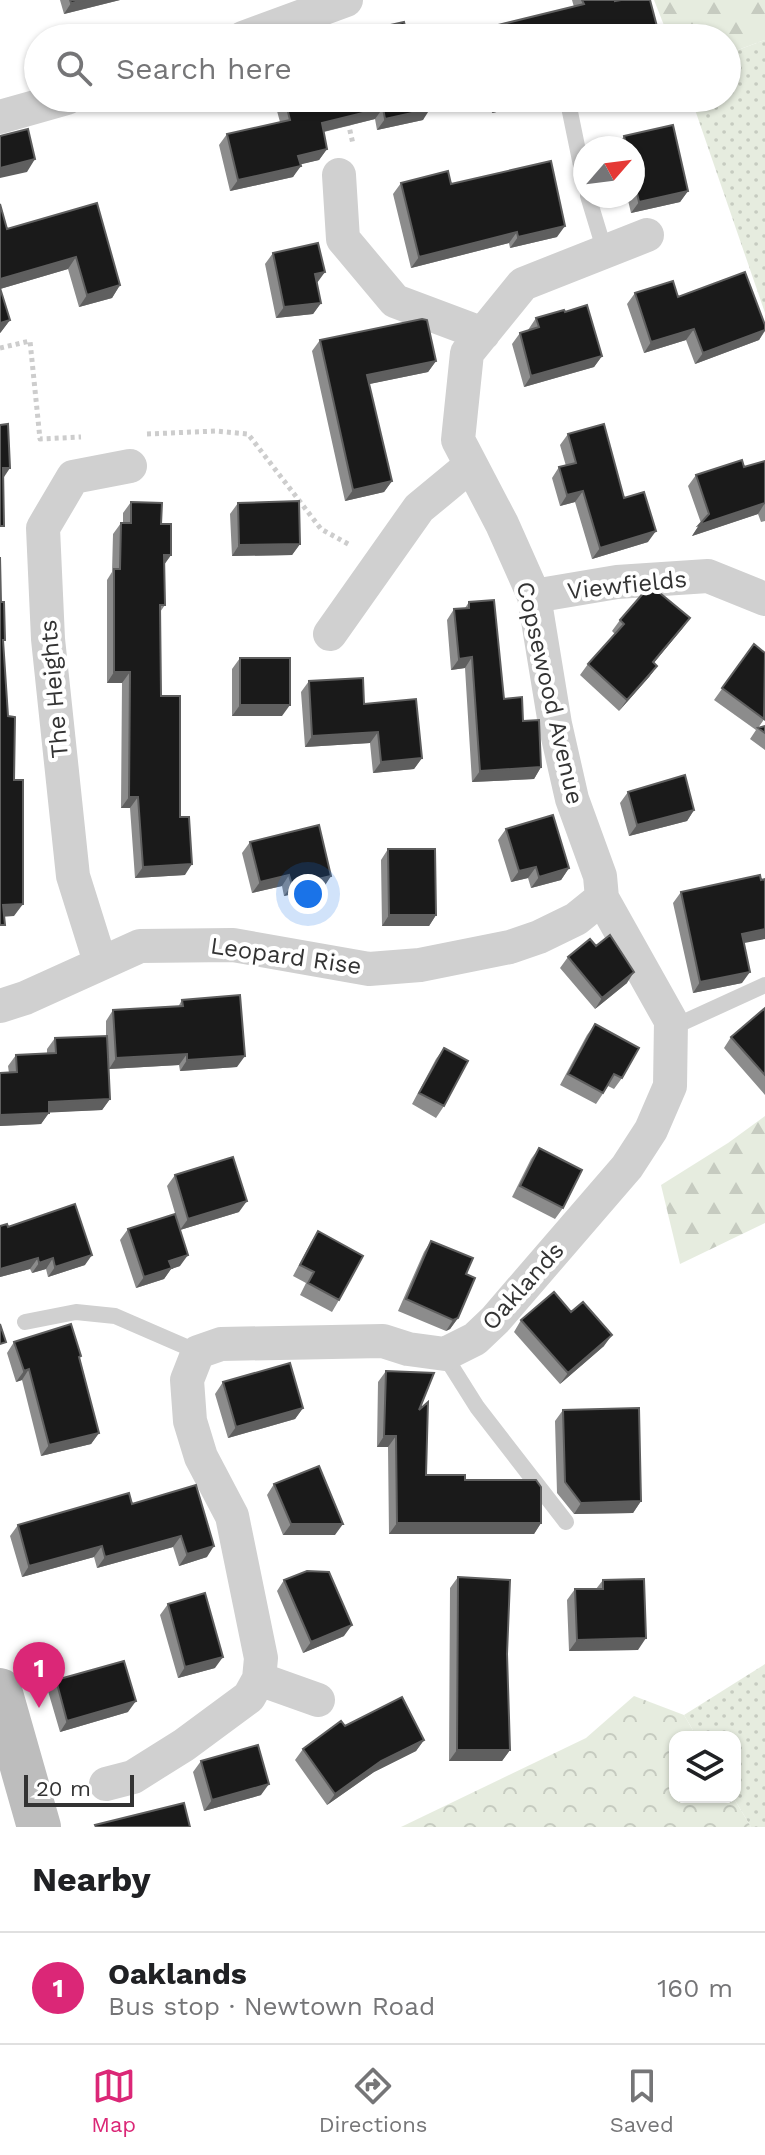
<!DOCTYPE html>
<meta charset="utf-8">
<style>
body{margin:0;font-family:"Work Sans",sans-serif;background:#f6f6f6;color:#202124}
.controls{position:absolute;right:24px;bottom:24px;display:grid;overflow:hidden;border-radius:16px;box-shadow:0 2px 6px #0004}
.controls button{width:72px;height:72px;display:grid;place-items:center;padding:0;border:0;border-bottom:2px solid #e0e0e0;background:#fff;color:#202124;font:40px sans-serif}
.compass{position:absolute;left:573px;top:136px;width:72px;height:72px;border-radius:50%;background:#fff;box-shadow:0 2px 6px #0004;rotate:62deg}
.scale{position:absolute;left:24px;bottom:20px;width:110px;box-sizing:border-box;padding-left:8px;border:4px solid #333;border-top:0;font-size:22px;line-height:28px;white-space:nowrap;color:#333;-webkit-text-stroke:6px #fff;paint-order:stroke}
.you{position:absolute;left:308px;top:894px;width:28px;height:28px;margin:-20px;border:6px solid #fff;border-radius:50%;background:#1a73e8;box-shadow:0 0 0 12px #1a73e833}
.badge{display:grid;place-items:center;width:52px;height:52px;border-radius:50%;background:#db2777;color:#fff;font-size:26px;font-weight:700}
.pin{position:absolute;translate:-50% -66px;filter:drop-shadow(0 2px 4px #0008)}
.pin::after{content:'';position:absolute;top:42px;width:28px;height:24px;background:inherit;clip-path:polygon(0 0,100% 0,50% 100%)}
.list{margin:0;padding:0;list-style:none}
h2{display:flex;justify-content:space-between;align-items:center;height:104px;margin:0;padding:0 32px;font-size:34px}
h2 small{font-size:26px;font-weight:400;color:#757577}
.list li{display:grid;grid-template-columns:52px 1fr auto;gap:24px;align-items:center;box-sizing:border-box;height:112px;padding:0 32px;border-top:2px solid #e0e0e0}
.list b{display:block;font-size:30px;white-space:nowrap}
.list p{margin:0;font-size:26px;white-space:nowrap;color:#757577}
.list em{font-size:26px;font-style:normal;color:#757577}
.icon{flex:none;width:44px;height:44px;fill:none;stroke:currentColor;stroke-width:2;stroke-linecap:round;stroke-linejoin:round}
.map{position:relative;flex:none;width:765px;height:1827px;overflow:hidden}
.search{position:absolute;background:#fff;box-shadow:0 2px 6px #0004;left:24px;right:24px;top:24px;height:88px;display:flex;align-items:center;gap:20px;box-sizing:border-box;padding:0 28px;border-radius:44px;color:#757577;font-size:30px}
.sheet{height:216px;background:#fff}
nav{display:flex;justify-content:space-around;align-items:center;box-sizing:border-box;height:112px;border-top:2px solid #e0e0e0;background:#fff;font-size:22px;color:#757577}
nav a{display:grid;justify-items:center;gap:4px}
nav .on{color:#db2777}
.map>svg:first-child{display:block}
</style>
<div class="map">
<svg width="765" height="1827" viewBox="0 0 765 1827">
<defs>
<pattern id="grass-dots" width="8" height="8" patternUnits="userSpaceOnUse" patternTransform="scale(2)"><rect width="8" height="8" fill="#e6ecdf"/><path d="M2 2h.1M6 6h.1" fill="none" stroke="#c6cbc0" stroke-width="1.8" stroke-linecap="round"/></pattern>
<pattern id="forest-firs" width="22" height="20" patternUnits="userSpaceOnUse" patternTransform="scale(2)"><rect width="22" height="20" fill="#e6ecdf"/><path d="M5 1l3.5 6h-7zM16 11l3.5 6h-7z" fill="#c6cbc0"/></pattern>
<pattern id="park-crowns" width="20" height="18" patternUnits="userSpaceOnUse" patternTransform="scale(2)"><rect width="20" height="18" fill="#e6ecdf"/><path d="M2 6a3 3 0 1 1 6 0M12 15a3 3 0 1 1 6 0" fill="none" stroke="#c6cbc0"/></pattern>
</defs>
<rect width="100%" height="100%" fill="#fff"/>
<path fill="url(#grass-dots)" d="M765 40V313L691 98H727V54Z
M765 1664V1827H751L733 1797H735V1737H697L684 1715Z"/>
<path fill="url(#forest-firs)" d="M654 0H765V40L727 54V38H669Z
M765 1116V1223L680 1264 661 1185 728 1143Z"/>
<path fill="url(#park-crowns)" d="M634 1696 684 1715 697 1737H675V1797H733L751 1827H401L586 1738Z"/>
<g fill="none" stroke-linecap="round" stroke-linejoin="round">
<path stroke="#cdcdcd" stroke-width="5" stroke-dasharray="4 4" stroke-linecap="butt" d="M348 122 353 144
M0 348 30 341 40 439 81 437
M147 434 216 431 248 434 321 529 350 545"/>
<path stroke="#d0d0d0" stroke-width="16" d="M569 107 585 185
M588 196 605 252
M671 1028 765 985
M25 1322 76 1312 115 1316 198 1352
M443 1353 477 1407 566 1522"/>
<path stroke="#d0d0d0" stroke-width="34" d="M243 38 346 0
M0 117 67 98
M339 175 343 239 395 301 483 334
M534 596 617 582 708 576 765 599
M330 634 419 508 471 465
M100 962 73 876 48 639 43 528 73 477 130 466
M0 1006 25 998 140 946 233 945 369 969 420 965 510 947 539 937 576 919 602 898 600 876 572 799 555 724 534 596 502 524 458 440 467 353 523 284 647 235
M259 1679 318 1700
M106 1784 133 1777 184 1745 249 1697 259 1679 261 1658 232 1516 201 1457 190 1421 187 1380 198 1352 221 1344 383 1341 408 1349 445 1354 475 1339 495 1320 627 1167 651 1130 670 1086 671 1021 602 898"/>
<path stroke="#bdbdbd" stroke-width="44" d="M0 1690 39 1827"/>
</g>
<path fill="#8c8c8c" d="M60 0H120L64 14Z
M572 0H615L660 38H476L482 29 574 7Z
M428 98 423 120 377 130 375 119 324 132 327 149 319 160 300 164 293 177 230 191 219 145 227 134 280 122 277 111 285 100Z
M489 98H533L528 105 492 113Z
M624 136 688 191 680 202 631 213 627 196H633V148H617V147Z
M401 183 451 184 557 237 510 248 509 243 411 268 393 194Z
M97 203 120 285 112 298 79 307 68 269 0 289 10 320 0 333V204L7 229Z
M273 253 317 283 321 303 313 314 276 318 265 264Z
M635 293 678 297 765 325V331L759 340 695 364 686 340 644 353 627 304Z
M565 312 602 356 594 367 524 387 512 344 520 333 528 330 536 318Z
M320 340 436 361 428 372 369 384 392 481 384 492 345 501 312 351Z
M568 434 624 498 648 542 592 559 575 502 560 506 552 478 559 467 566 466 560 445Z
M765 461V521L761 522 758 514 692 536 701 523 688 486 696 475 744 467Z
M131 502 161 524 171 555 164 565 165 605 160 612 161 696 180 817 185 875 135 878 130 808H121L122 683H107V580L112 572 113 534 121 523H123V513Z
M238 503 300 544 292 555 232 556 230 514Z
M469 602 504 699 523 721 541 767 534 779 472 782 465 668 451 670 447 620 454 609 465 608Z
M690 618 654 663 657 666 649 677 619 711 580 675 588 664 615 634 612 631 620 620Z
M754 644 765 718 758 728 765 733V750L750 739 756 730 714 700Z
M240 658 282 716H232V669Z
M309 681 364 704 422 758 414 769 373 773 370 743 305 747 301 692Z
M628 792 694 810 687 821 629 836 620 803Z
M506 829 569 868 561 880 531 888 528 878 511 882 498 840Z
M250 842 324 887 284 896 282 886 252 893 242 853Z
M388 849 436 915 429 926H382L381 860Z
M681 892 743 943 742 983 693 993 673 903Z
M568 957 627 983 595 1009 560 968Z
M182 1000 237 1067 180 1071 179 1065 109 1069 110 1099 102 1110 49 1112 41 1124 0 1126V1073H9L8 1066 16 1055 47 1053V1049L55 1038 106 1036V1021L113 1010 178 1007Z
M765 1008V1095L724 1048 731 1037Z
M595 1024 622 1078 614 1089 608 1086 596 1104 560 1085 587 1035Z
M444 1048V1106L436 1118 412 1104 436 1059Z
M539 1148 563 1208 555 1219 512 1197 531 1159Z
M175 1175 239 1212 180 1230 167 1186Z
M0 1226 85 1265 48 1277 46 1269 32 1273 30 1269 0 1277Z
M128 1229 180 1266 171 1269 164 1279 136 1288 120 1240Z
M318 1231 339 1300 332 1312 300 1295 306 1283 293 1276 311 1242Z
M431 1241 466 1274 458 1318 450 1329 446 1331 398 1311 424 1252Z
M571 1312 604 1346 560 1384 514 1332 521 1320Z
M14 1342 80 1359 99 1433 91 1444 41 1456 22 1380 16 1382 7 1353Z
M386 1371 419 1410 426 1475 465 1480 541 1523 534 1534H389L388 1447H377L378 1382Z
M223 1382 303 1408 295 1419 228 1438 215 1394Z
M563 1410 641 1501 633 1513 574 1514 557 1493 555 1421Z
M274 1484 335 1535H283L267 1495Z
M196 1485 207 1557 179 1566 173 1547 97 1568 94 1557 22 1577 10 1536 18 1525 132 1504Z
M458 1577 507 1654 510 1750 502 1761H449L450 1588Z
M284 1580 344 1636 303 1653 277 1591Z
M603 1580 638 1650 569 1651 567 1600 575 1589H596Z
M168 1604 215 1668 178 1678 160 1615Z
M56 1680 128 1712 60 1732 48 1691Z
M345 1726 424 1740 416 1751 374 1772 327 1805 295 1760 303 1749Z
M201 1761 261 1795 204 1811 193 1772Z"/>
<path fill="#5f5f5f" d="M85 0H120L64 14 71 3Z
M518 98H533L528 105 492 113 500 102Z
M383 108 375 119 314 134 322 123Z
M430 109 423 120 377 130 385 119Z
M327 149 319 160 290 167 298 156Z
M35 159 27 172 0 178V168Z
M301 166 293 177 230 191 238 180Z
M688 191 680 202 631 213 639 202Z
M565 226 557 237 510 248 518 237Z
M517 232 509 243 411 268 419 257Z
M76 257 68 269 0 289V279Z
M325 272 317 283 315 274Z
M120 285 112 298 79 307 87 295Z
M321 303 313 314 276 318 284 307Z
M10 320 1 332 0 333V323Z
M694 329 686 340 644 353 651 342Z
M765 330 759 340 695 364 703 353Z
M602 356 594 367 524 387 531 376Z
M436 361 428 372 360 386 367 375Z
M3 468H10L2 480Z
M392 481 384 492 345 501 353 490Z
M583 491 575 502 560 506 567 495Z
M765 503 758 514 692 536 699 525Z
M656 531 648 542 592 559 600 548Z
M300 544 292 555 232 556 239 545Z
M164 555H171L163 566Z
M690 618 682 629 645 673 653 662Z
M472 657 465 668 451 670 459 659Z
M657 666 649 677 619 711 627 700Z
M114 672H130L122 683H107Z
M240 705H290L282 716H232Z
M378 732 370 743 305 747 312 736Z
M422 758 414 769 373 773 381 762Z
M541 767 534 779 472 782 480 771Z
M129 797H138L130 808H121Z
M694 810 687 821 629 836 637 825Z
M192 864 185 875 135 878 143 867Z
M536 867 528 878 511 882 519 871Z
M569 868 561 880 531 888 539 877Z
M289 875 282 886 252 893 260 882Z
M331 876 324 887 284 896 292 885Z
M23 904 14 916 0 917 3 905Z
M389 915H436L429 926H382Z
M765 929V939L734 945 742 934Z
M634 972 627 983 595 1009 602 998Z
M750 972 742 983 693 993 700 982Z
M187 1054 179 1065 109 1069 116 1058Z
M245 1056 237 1067 180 1071 187 1060Z
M110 1099 102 1110 41 1113 49 1102Z
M49 1113 41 1124 0 1126V1115Z
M247 1201 239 1212 180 1230 188 1219Z
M92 1255 85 1265 48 1277 55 1267Z
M188 1255 180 1266 171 1269 164 1279 136 1288 144 1277 169 1261Z
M38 1258 30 1269 0 1277V1269Z
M53 1258 46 1269 32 1273 39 1263Z
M458 1318 450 1329 446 1331 453 1320Z
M612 1335 604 1346 560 1384 568 1373Z
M29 1369 22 1380 16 1382 24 1371Z
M303 1408 295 1419 228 1438 236 1427Z
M99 1433 91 1444 41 1456 49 1445Z
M384 1436H396L388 1447H377Z
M641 1501 633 1513 574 1514 581 1503Z
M397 1523H541L534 1534H389Z
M291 1524H343L335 1535H283Z
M181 1536 173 1547 97 1568 105 1557Z
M102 1546 94 1557 22 1577 29 1566Z
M214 1546 207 1557 179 1566 187 1554Z
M352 1625 344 1636 303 1653 311 1642Z
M646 1638 638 1650 569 1651 577 1640Z
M223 1657 215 1668 178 1678 185 1667Z
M136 1701 128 1712 60 1732 67 1721Z
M424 1740 416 1751 374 1772 327 1805 335 1794 381 1761Z
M457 1750H510L502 1761H449Z
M269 1784 261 1795 204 1811 212 1800Z"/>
<path fill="#1a1a1a" stroke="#5f5f5f" stroke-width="2" d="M70 0H85L71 3Z
M582 0H615V1L621 0H650L660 38H485L482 29 584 4Z
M404 22 408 38H360L359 32Z
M292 98H428L430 109 385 119 383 108 322 123 327 149 298 156 301 166 238 180 227 134 290 120 285 100Z
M499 98H518L500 102Z
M673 125 688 191 639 202 633 176V148H627L624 136Z
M28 129 35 159 0 168V136Z
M551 161 565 226 518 237 517 232 419 257 401 183 448 171 451 184Z
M97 203 120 285 87 295 76 257 0 279V204L7 229Z
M318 243 325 272 315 274 321 303 284 307 273 253Z
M745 272 765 325V330L703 353 694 329 651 342 635 293 673 281 678 297Z
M0 288 10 320 0 323Z
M587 305 602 356 531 376 520 333 539 327 536 318 564 310 565 312Z
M422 319 427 320 436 361 367 375 392 481 353 490 320 340Z
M8 424 10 468H3L4 526H0V425Z
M604 424 624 498 644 492 656 531 600 548 583 491 567 495 559 467 576 463 568 434Z
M742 460 744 467 765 461V503L699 525 709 514 696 475Z
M299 501 300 544 239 545 238 503Z
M131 502 162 503 161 524H171V555H164L165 605H160L161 696H180V817H189L192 864 143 867 138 797H129L130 672H114V569H120L121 523H131Z
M0 557 1 602H4L5 640H3L8 716 15 717 14 780H23V904L3 905 5 925H0Z
M655 589 690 618 653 662 657 666 627 700 588 664 624 624 620 620 646 590Z
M494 600 504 699 522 697 523 721 539 720 541 767 480 771 472 657 459 659 454 609 469 608V602Z
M754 644 765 653 764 719 722 688Z
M240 658H290V705H240Z
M363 678 364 704 416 699 422 758 381 762 378 732 312 736 309 681Z
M765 726V733L758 728Z
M685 775 694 810 637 825 628 792Z
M553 815 569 868 539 877 536 867 519 871 506 829Z
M319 825 331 876 292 885 289 875 260 882 250 842Z
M388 849H435L436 915H389Z
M760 875 761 880 765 879V929L742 934 750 972 700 982 681 892Z
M610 935 634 972 602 998 568 957 590 939 596 946Z
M240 995 245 1056 187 1060V1054L116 1058 113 1010 183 1006 182 1000Z
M765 1008V1075L731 1037Z
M595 1024 639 1048 622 1078 614 1074 603 1093 568 1074Z
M107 1036 110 1099 49 1102V1113L0 1115V1073L17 1072 16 1055 56 1053 55 1038Z
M444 1048 468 1061 444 1106 419 1093Z
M539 1148 582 1170 563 1208 520 1186Z
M233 1157 247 1201 188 1219 175 1175Z
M75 1204 92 1255 55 1267 53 1258 39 1263 38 1258 0 1269V1226L7 1224 8 1227Z
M175 1214 188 1255 169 1261 172 1268 144 1277 128 1229Z
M318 1231 363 1256 339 1300 308 1283 314 1272 300 1265Z
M431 1241 473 1258 466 1274 475 1278 458 1318 453 1320 406 1299Z
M554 1292 571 1312 583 1302 612 1335 568 1373 521 1320Z
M0 1324 6 1342 0 1344Z
M71 1324 81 1356 79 1357 99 1433 49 1445 29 1369 24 1371 14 1342Z
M290 1363 303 1408 236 1427 223 1382Z
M386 1371 434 1373 419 1410 428 1402 426 1475H465V1480H536L541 1487V1523H397L396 1436H384Z
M639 1408 641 1501 581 1503 565 1482 563 1410Z
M319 1466 343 1524H291L274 1484Z
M196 1485 214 1546 187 1554 181 1536 105 1557 102 1546 29 1566 18 1525 129 1493 132 1504Z
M307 1571 329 1572 352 1625 311 1642 284 1580Z
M458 1577 510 1580 507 1654 510 1750H457Z
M644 1579 646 1638 577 1640 575 1589H603V1580Z
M205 1593 223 1657 185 1667 168 1604Z
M124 1661 136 1701 67 1721 56 1680Z
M402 1697 424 1740 381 1761 335 1794 303 1749 341 1721 345 1726Z
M258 1745 269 1784 212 1800 201 1761Z
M184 1803 190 1827H96L95 1825Z"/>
<g text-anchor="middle" stroke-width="8" stroke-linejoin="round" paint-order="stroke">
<g font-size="24" fill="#333" stroke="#fff">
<text transform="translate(627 585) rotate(-6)" y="8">Viewfields</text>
<text transform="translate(54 689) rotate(-95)" y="8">The Heights</text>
<text transform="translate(550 693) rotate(77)" y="8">Copsewood Avenue</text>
<text transform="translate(286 956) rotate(8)" y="8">Leopard Rise</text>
<text transform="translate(523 1286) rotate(-48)" y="8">Oaklands</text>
</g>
</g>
</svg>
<div class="controls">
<button><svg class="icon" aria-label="layers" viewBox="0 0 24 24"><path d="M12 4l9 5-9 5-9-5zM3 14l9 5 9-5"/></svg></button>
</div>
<svg class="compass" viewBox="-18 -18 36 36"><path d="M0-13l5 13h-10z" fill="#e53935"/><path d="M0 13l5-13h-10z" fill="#757577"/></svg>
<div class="scale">20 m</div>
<div class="you"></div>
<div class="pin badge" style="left:39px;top:1708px">1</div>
<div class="search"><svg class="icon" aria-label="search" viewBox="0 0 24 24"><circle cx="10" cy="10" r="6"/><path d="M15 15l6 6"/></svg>Search here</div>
</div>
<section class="sheet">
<h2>Nearby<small></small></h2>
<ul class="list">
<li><span class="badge">1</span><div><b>Oaklands</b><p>Bus stop · Newtown Road</p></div><em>160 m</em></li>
</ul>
</section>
<nav>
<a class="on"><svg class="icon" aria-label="map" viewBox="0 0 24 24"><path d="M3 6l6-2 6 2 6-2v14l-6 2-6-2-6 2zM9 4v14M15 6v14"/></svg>Map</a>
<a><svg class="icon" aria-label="directions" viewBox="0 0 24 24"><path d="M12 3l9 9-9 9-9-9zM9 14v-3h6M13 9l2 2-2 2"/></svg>Directions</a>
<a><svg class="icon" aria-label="saved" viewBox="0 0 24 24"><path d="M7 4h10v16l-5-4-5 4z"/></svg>Saved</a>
</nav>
